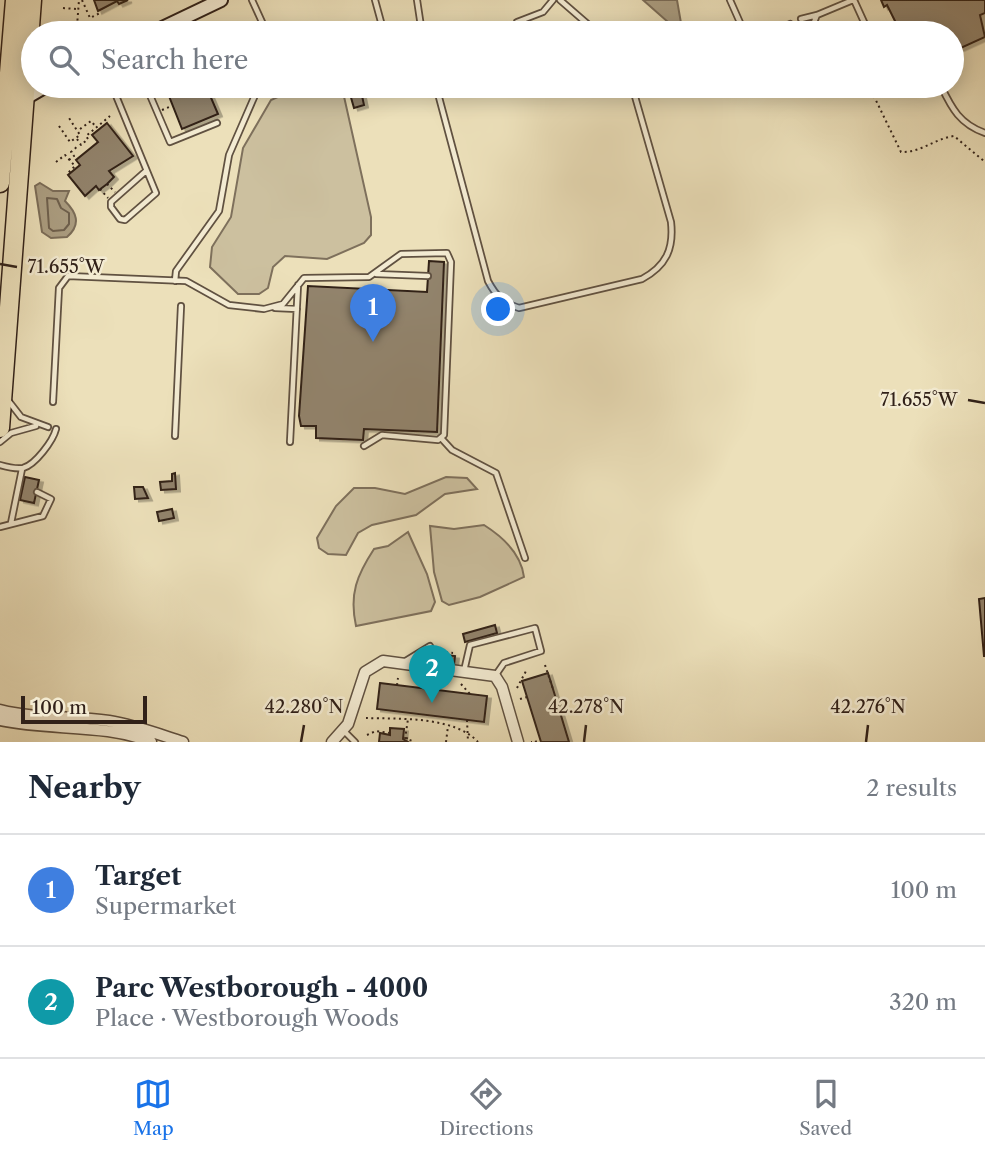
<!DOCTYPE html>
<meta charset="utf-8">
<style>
body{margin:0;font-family:"Libre Caslon Text",serif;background:#f2f2f3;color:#1f2937}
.scale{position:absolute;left:21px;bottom:18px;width:126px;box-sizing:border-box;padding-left:7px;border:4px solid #312119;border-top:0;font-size:19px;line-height:24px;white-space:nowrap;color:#312119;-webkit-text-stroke:5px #f3ebd2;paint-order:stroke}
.you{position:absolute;left:499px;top:310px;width:24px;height:24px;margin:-18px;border:5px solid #fff;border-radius:50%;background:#1a73e8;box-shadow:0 0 0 10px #1a73e833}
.badge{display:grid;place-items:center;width:46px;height:46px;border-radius:50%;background:#1a73e8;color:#fff;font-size:23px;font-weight:700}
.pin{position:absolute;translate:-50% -58px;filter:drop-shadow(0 2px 4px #0008)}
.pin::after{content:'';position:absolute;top:37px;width:24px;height:21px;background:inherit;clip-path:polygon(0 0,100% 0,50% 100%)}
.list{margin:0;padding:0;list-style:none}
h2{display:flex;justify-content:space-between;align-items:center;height:91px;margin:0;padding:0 28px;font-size:30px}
h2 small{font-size:23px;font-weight:400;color:#747a83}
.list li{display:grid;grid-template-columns:46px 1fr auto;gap:21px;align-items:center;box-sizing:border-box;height:112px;padding:0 28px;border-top:2px solid #e0e1e3}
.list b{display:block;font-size:26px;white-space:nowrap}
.list p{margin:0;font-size:23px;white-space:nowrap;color:#747a83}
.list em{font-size:23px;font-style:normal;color:#747a83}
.icon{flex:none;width:38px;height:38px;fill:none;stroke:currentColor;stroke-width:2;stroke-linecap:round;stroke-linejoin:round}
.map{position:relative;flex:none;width:985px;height:742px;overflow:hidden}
.search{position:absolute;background:#fff;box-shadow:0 4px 18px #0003;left:21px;right:21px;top:21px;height:77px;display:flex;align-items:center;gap:18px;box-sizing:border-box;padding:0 24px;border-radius:38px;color:#747a83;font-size:26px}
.sheet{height:315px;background:#fff}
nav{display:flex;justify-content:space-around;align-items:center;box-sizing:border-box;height:98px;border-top:2px solid #e0e1e3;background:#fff;font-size:19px;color:#747a83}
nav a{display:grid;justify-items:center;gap:4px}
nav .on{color:#1a73e8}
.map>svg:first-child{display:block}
</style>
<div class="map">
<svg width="985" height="742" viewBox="0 0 985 742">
<defs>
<filter id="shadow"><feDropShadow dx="4" dy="2.5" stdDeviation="0" flood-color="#0004"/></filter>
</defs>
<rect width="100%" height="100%" fill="#ece0ba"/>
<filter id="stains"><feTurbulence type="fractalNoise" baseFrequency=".00286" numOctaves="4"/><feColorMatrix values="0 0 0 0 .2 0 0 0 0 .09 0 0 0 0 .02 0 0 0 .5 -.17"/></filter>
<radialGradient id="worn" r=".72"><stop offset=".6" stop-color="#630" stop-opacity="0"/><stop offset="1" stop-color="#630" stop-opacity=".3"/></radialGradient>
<path fill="#ccc09f" stroke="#7e705c" stroke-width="2" d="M302 86H337L343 92 371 217V235L364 243 327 259 285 256 273 267 268 288 259 294H238L210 267 212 247 231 217 243 148 271 100Z
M446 477 467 478 477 489 445 494 416 515 372 525 358 533 346 555 328 554 319 548 317 538 336 506 354 488H375L405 494Z
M484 525C503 537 521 553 524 577L480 597 449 605 442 601 434 572 430 526 454 529Z
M408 532 427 574 435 602 431 611 356 626C349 594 357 575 374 549L388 546Z"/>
<path fill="#ac9f83" stroke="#7b6d59" stroke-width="2" d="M643 0H677L681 23 677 30Z
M40 183 53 191H69L65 201C76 212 82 224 67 237L51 238 42 232 35 186Z"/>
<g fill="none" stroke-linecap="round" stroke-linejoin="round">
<path stroke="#6e604e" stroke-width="2" d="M47 198 57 199 61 208 69 213V224L64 230 53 231 49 228Z"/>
</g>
<path fill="#92846d" stroke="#312119" stroke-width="2" filter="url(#shadow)" d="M94 0H128L119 4 117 1 98 11Z
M881 0H985V13L980 15 985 37 952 52V33H901L887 5 884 7Z
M165 86H206L218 114 182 129Z
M361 91 364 105 354 108 350 94Z
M107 123 133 156 109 171 114 177 107 184 99 190 96 186 85 196 68 175 80 165 76 160 98 142 92 135Z
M429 261 444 262 437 432 364 429 363 440 316 438V426H301L299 416 308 286 427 292Z
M175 473 176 489 161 490 160 482 172 481V474Z
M25 477 39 480 34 503 20 500Z
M134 487H143L148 498 135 499Z
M172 509 174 518 159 521 157 512Z
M985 598V656H984L979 599Z
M495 625 497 633 465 642 463 634Z
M430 653 455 656 454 665 429 662Z
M548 673 553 689 569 742H541L522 681Z
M380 683 487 696 484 722 377 709Z
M390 728 404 729 403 739 408 742H379L380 733 390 735Z"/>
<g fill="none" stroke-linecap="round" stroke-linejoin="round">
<g stroke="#605141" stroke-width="8">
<path id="lane" d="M252 0 267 33
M375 0 384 33
M417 0 422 33
M560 0 598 33
M730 0 742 27 750 33
M854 0 869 33
M801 19 817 15
M517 22 543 12 553 0
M774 33 790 24
M796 33 812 27 817 15 853 0
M99 86 100 90 110 86
M112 86 156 193 125 220 120 219 111 207V202L146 171
M146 86 170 142 217 123
M436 86 488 281C496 296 503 303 519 308L642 279C666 266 674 249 671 222L632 86
M941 86C952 109 960 124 985 133
M376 274 428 276
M175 281 176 271 219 211 229 155 259 86
M275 308 297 309
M7 399 21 417 48 427
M53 402 59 288 68 276 186 281 229 305 264 309 283 304 304 278 369 277 401 254 447 253 451 262 444 435 438 440 382 435 364 446
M175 436 181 306
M441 438 452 450 496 473 525 558
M0 442 11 433 36 426
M290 442 298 285
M0 465C7 467 16 469 23 468 35 465 53 441 56 429
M11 523 22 469
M0 527 43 516 51 499 37 492
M404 662 430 646
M464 671 470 645 535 628 541 651 504 663 495 676
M344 731 355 742"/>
</g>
<g stroke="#605141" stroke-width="13">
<path id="street" d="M0 710C36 719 72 716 109 721 134 725 158 734 183 742
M0 720C50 731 104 723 151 742
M332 742 348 724 365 672 383 661 495 676 502 687 518 742"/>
</g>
<g stroke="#312119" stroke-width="16">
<path id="secondary" d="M152 33 221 0
M22 100 46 86"/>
</g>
<g stroke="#312119" stroke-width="21">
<path id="highway" d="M0 183 15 0
M0 428 32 0"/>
</g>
<path stroke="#312119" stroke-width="2" stroke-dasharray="2 3.5" stroke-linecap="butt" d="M82 0 90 18 100 13
M63 8 76 9
M77 26 79 0
M869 86 901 152C920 153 934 139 954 136L985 162
M162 110 169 107
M59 126 70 142 80 135 69 118
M80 129 91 121 96 127
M77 139 81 145 88 139 86 136 110 116
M69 160 74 156 71 152 79 145
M56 162 65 155 75 166 68 173
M107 184 115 192
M100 189 108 198
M435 651 453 653
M545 665 553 689
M461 684 470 694
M397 685 398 678
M517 688 526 671
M425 689 426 681
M520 699 527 697
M366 718C399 719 454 716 478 742
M467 720 468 742
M367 735 376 731 390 733
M406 738 411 739 410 742
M405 739 408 719
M446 742 448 726
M531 742H532
M535 742 540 740"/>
<use href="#lane" stroke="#f3ebd2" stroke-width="4.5"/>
<use href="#street" stroke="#f3ebd2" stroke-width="10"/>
<use href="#secondary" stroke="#f3ebd2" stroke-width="12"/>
<use href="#highway" stroke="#ece0ba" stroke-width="18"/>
</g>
<path fill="none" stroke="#312119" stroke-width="2.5" d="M0 264 17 267M968 400 985 403M301 742 304 725M584 742 586 725M866 742 868 725"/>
<g font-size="18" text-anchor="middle" fill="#312119" stroke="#f3ebd2" stroke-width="5" stroke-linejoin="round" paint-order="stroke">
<text x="66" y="273">71.655°W</text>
<text x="919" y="406">71.655°W</text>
<text x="304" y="713">42.280°N</text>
<text x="586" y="713">42.278°N</text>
<text x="868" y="713">42.276°N</text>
</g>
<rect width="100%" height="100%" filter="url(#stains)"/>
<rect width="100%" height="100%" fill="url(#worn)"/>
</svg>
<div class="scale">100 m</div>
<div class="you"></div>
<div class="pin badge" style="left:373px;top:342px;background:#3f7fe0">1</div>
<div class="pin badge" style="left:432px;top:703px;background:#0f9aa8">2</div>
<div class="search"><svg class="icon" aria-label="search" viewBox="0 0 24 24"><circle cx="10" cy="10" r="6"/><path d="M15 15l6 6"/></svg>Search here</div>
</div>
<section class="sheet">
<h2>Nearby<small>2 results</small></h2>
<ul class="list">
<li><span class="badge" style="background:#3f7fe0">1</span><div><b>Target</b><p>Supermarket</p></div><em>100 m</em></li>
<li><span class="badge" style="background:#0f9aa8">2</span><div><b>Parc Westborough - 4000</b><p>Place · Westborough Woods</p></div><em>320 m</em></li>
</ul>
</section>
<nav>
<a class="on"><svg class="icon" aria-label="map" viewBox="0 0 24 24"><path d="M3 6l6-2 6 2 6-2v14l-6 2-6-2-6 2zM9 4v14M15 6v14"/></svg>Map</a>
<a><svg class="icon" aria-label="directions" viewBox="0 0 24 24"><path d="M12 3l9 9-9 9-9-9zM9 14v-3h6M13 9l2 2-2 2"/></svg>Directions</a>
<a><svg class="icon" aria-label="saved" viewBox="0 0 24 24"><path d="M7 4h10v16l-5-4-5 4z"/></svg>Saved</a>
</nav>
